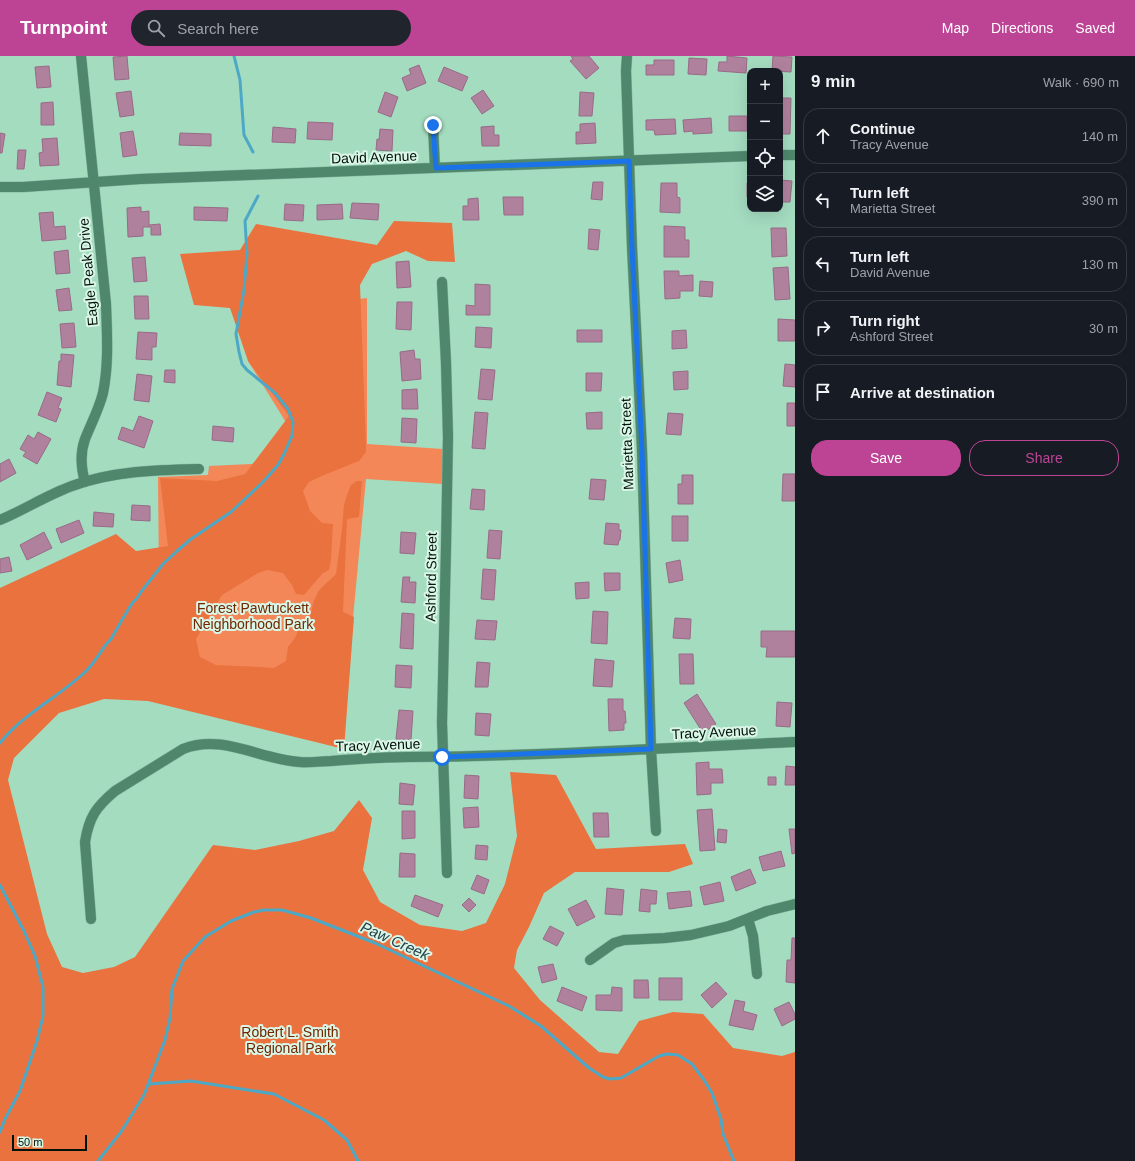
<!DOCTYPE html>
<meta charset="utf-8">
<style>
body{margin:0;font-family:Helvetica,sans-serif;background:#20242c;color:#f1f3f6}
.controls{position:absolute;right:12px;top:12px;display:grid;overflow:hidden;border-radius:8px;box-shadow:0 4px 16px #0002}
.controls button{width:36px;height:36px;display:grid;place-items:center;padding:0;border:0;border-bottom:1px solid #363941;background:#171b24;color:#f1f3f6;font:20px sans-serif}
.scale{position:absolute;left:12px;bottom:10px;width:75px;box-sizing:border-box;padding-left:4px;border:2px solid #00130a;border-top:0;font-size:11px;line-height:14px;white-space:nowrap;color:#00130a;-webkit-text-stroke:3px #daf6e7;paint-order:stroke}
.stop{position:absolute;width:12px;height:12px;margin:-9px;border:3px solid #1a73e8;border-radius:50%;background:#fff}
.stop.end{background:#1a73e8;border-color:#fff;box-shadow:0 1px 4px #0008}
.list{margin:0;padding:0;list-style:none}
h2{display:flex;justify-content:space-between;align-items:center;height:52px;margin:0;padding:0 16px;font-size:17px}
h2 small{font-size:13px;font-weight:400;color:#9ea1a6}
.list li{display:grid;grid-template-columns:26px 1fr auto;gap:12px;align-items:center;box-sizing:border-box;height:56px;margin:0 8px 8px;padding:0 8px;border:1px solid #363941;border-radius:16px}
.list b{display:block;font-size:15px;white-space:nowrap}
.list p{margin:0;font-size:13px;white-space:nowrap;color:#9ea1a6}
.list em{font-size:13px;font-style:normal;color:#9ea1a6}
.actions{display:flex;gap:8px;padding:12px 16px}
.actions a{flex:1;padding:9px 0;border:1px solid #bd4395;border-radius:16px;text-align:center;font-size:14px;color:#bd4395}
.actions .main{background:#bd4395;color:#fff}
.icon{flex:none;width:22px;height:22px;fill:none;stroke:currentColor;stroke-width:2;stroke-linecap:round;stroke-linejoin:round}
.map{position:relative;flex:none;width:795px;height:1105px;overflow:hidden}
header{display:flex;align-items:center;gap:24px;box-sizing:border-box;height:56px;padding:0 20px;background:#bd4395;color:#fff}
header strong{font-size:19px}
nav{display:flex;gap:22px;margin-inline-start:auto;font-size:14px}
.search{width:280px;height:36px;background:#20242c;display:flex;align-items:center;gap:10px;box-sizing:border-box;padding:0 14px;border-radius:22px;color:#9ea1a6;font-size:15px}
main{display:flex}
aside{flex:1;background:#171b24}
.map>svg:first-child{display:block}
</style>
<header>
<strong>Turnpoint</strong>
<div class="search"><svg class="icon" aria-label="search" viewBox="0 0 24 24"><circle cx="10" cy="10" r="6"/><path d="M15 15l6 6"/></svg>Search here</div>
<nav><a>Map</a><a>Directions</a><a>Saved</a></nav>
</header>
<main>
<div class="map">
<svg width="795" height="1105" viewBox="0 0 795 1105">
<rect width="100%" height="100%" fill="#a4dcc0"/>
<path fill="#f48758" d="M367 242V388L443 393V428L366 423 342 680 3 615 159 525 158 421 208 419 209 410 310 405 248 305 247 256Z"/>
<path fill="#e9723e" d="M394 165 452 167 455 206 428 205 406 195 372 208 360 229 366 388V396L359 405 324 419 309 426 303 435 310 455 322 467 333 468 331 504 329 514 323 517 304 539 296 538 292 529 283 517 267 514 258 517 222 539 196 583 200 601 216 609 260 611 274 612 286 605 288 591 295 582 299 572 305 568 311 558 313 547 318 536 323 530 330 524 336 518 342 473 344 449 347 439 351 429 357 425H362L359 461 347 463 343 556 354 561 344 693 148 645 104 643 59 657 14 702 8 724 47 878 62 911 83 917 114 911 135 901 213 789 255 794 299 785 334 775 359 744 372 762 363 814 380 846 420 869 462 875 486 867 505 828 517 780 510 716 556 719 596 793 685 788 693 808 669 816H575L544 837 529 871 517 894 514 912 540 944 599 996 618 998 639 965 673 956 703 958 733 992 782 1000 795 996V1105H0V532L116 478 136 495 168 490 160 422 217 425 245 418 289 360 248 305 230 252 194 249 180 198 240 194 256 168 377 189Z"/>
<g fill="none" stroke-linecap="round" stroke-linejoin="round">
<path stroke="#4da8c6" stroke-width="3" d="M234 0 240 24 244 79 253 96
M0 687C23 658 57 642 84 617 92 610 97 601 103 593 105 589 108 586 111 583 118 571 125 558 133 546 138 543 140 536 144 532L163 508 177 495 191 483 231 456 263 426 278 409 284 398 292 380 293 366 288 353 275 337 247 314 242 308 239 296 236 278 244 234 247 198 245 165 258 140
M0 829 24 875 35 900 43 931V960L37 985 20 1035 5 1063 0 1076
M149 1028 191 1025 274 1038 324 1064 347 1084 358 1105
M98 1105 121 1076 144 1039 165 984 170 962 172 933 183 905 205 881 231 865 254 856 264 854H282L311 862 375 887 509 950 541 970 589 1012 603 1021 610 1023 621 1022 659 1000 667 998 678 999 692 1008 704 1024 712 1037 721 1063 723 1078 734 1105"/>
</g>
<path fill="#b0819d" stroke="#986a86" d="M127 0 129 23 115 24 113 1Z
M571 0H589L599 12 586 23 570 5 573 3Z
M727 0 747 2 746 17 718 15 719 6H727Z
M773 0 792 1 791 16 772 15Z
M689 2 707 3 706 19 688 18Z
M654 4H674V19H646V9H654Z
M419 9 426 27 407 35 402 22 411 18 409 13Z
M49 10 51 31 37 32 35 11Z
M444 11 468 21 462 35 438 25Z
M483 34 494 50 482 58 471 42Z
M131 35 134 59 120 61 116 37Z
M385 36 398 41 391 61 378 56Z
M580 36 594 37 592 60H579Z
M780 42H791L790 78H780Z
M53 46 54 69H41V47Z
M729 60H747V75H729Z
M711 62 712 77 693 78V75L684 76 683 64Z
M675 63 676 78 655 79 654 74H646V64Z
M308 66 333 67 332 84 307 83Z
M595 67 596 87 576 88V76H580V68Z
M494 70V79H499V90H482L481 71Z
M273 71 296 73 295 87 272 86Z
M380 73 393 74 392 95 376 94 377 83 379 84Z
M133 75 137 99 123 101 120 77Z
M0 77 5 78 2 97H0Z
M180 77 211 78V90L179 89Z
M57 82 59 109 40 110 39 97 43 96 42 83Z
M18 94H26L24 113H17Z
M780 124 792 125 790 146H780Z
M593 126H603L602 144 591 143Z
M661 127H677V141L680 142V157L660 156Z
M747 127H750V141H747Z
M503 141H523V159H504Z
M478 142 479 164H463V150H468V143Z
M352 147 379 148 378 164 350 162Z
M285 148 304 149 303 165 284 164Z
M342 148 343 163 317 164V149Z
M141 151V156L149 155V169L160 168 161 179H151V171H143V180L128 181 127 152Z
M194 151 228 152 227 165 194 164Z
M53 156 54 171 65 170 66 183 42 185 39 157Z
M664 170 685 171V184H689V201H664Z
M771 172H786L787 200 772 201Z
M589 173 600 174 598 194 588 193Z
M68 194 70 217 56 218 54 196Z
M145 201 147 225 134 226 132 202Z
M409 205 411 231 397 232 396 206Z
M788 211 790 243 775 244 773 212Z
M664 215H679V220L693 219V235H680V242L665 243Z
M700 225 713 226 712 241 699 240Z
M475 228 490 229V259H466V249L475 250Z
M69 232 72 254 59 255 56 234Z
M134 240H148L149 263H135Z
M397 246H412L411 274 396 273Z
M778 263 795 264V285H778Z
M74 267 76 291 62 292 60 268Z
M476 271 492 272 491 292 475 291Z
M577 274H602V286H577Z
M686 274 687 292 672 293V275Z
M138 276 157 277 156 291H152V304L136 303Z
M414 294 415 303H420L421 323 402 325 400 296Z
M61 298 74 299 71 331 57 329 59 305H61Z
M785 308 795 309V331L783 330Z
M481 313 495 314 492 344 478 343Z
M165 314H175V327L164 326Z
M688 315V333L674 334 673 316Z
M586 317H602L601 335H586Z
M137 318 152 320 149 346 134 344Z
M417 333 418 353H402V334Z
M47 336 62 342 58 352 61 353 56 366 38 359Z
M787 347H795V370H787Z
M475 356 488 357 485 393 472 392Z
M602 356V373H587L586 357Z
M668 357 683 358 681 379 666 378Z
M139 360 153 365 144 392 118 383 122 371 133 375Z
M402 362 417 363 416 387 401 386Z
M213 370 234 372 233 386 212 384Z
M38 376 51 383 37 408 23 400 26 396 20 393 28 379 34 383Z
M9 403 16 417 0 426V408Z
M783 418H795V445H782Z
M682 419H693V448H678V428H682Z
M591 423 606 424 604 444 589 443Z
M472 433 485 434 484 454 470 453Z
M132 449 150 450V465L131 464Z
M94 456 114 458 113 471 93 470Z
M672 460H688V485H672Z
M79 464 84 477 61 487 56 473Z
M606 467 619 468V474H621L620 484H619L618 489 604 488Z
M489 474 502 475 500 503 487 502Z
M44 476 52 492 27 504 20 489Z
M401 476 416 477 414 498 400 497Z
M9 501 12 515 0 517V503Z
M680 504 683 524 669 527 666 507Z
M483 513 496 514 494 544 481 543Z
M604 517H620V534L605 535Z
M403 521H410L409 526H416L415 547 401 546Z
M589 526V542L576 543 575 527Z
M593 555 608 556 607 588 591 587Z
M402 557 414 558 413 593 400 592Z
M675 562 691 563 690 583 673 582Z
M477 564 497 565 495 584 475 583Z
M761 575H795V601H766L767 591H761Z
M679 598H693L694 628H680Z
M595 603 614 605 612 631 593 630Z
M477 606 490 607 488 631H475Z
M396 609 412 610 411 632 395 631Z
M697 638 716 668 703 677 684 647Z
M608 643H623V655H625L626 667H624V674L609 675Z
M777 646 792 647 790 671 776 670Z
M399 654 413 655 411 684 396 683Z
M476 657 491 658 489 680 475 679Z
M709 706V713H722L723 727H711V738L697 739 696 707Z
M786 710 795 711V729H785Z
M465 719 479 720 478 743 464 742Z
M768 721H776V729H768Z
M400 727 415 729 413 749 399 748Z
M478 751 479 771 464 772 463 752Z
M712 753 715 794 700 795 697 754Z
M402 755H415V782L402 783Z
M593 757H608L609 781H594Z
M718 773 727 774 726 787 717 786Z
M789 773H795V797L792 798Z
M476 789 488 790 487 804 475 803Z
M781 795 785 810 763 815 759 801Z
M400 797 415 798V821H399Z
M750 813 756 827 736 835 731 821Z
M477 819 489 824 484 838 471 833Z
M720 826 724 845 704 849 700 831Z
M607 832 624 834 622 859 605 858Z
M641 833 657 835 656 848H650V856L639 855Z
M690 835 692 850 669 853 667 837Z
M415 839 443 849 438 861 411 850Z
M469 842 476 849 469 856 462 849Z
M586 844 595 861 577 870 568 853Z
M550 870 564 877 557 890 543 883Z
M792 882H795V927L786 926 787 904H791Z
M553 908 557 923 542 927 538 911Z
M659 922H682V944H659Z
M634 924H648L649 942H634Z
M716 926 727 938 712 952 701 939Z
M562 931 587 941 582 955 557 945Z
M612 931 622 932V955L596 954V939H611Z
M735 944 745 946 743 955 757 959 753 974 729 969Z
M789 946 795 958V963L782 970 774 953Z"/>
<g fill="none" stroke-linecap="round" stroke-linejoin="round">
<g stroke="#86b89f" stroke-width="11">
<path id="minor" d="M81 0 106 248C107 278 109 307 103 337 99 353 91 368 85 383 80 397 81 412 85 426
M627 0 626 15 632 191 642 394 651 693 656 775
M433 69 435 112
M780 99H795
M0 131H23L140 123 750 100
M442 226 446 307 448 381 446 491 442 667 447 817
M0 464C24 454 47 439 72 430 112 415 156 414 199 413
M91 863 85 786C89 761 96 751 115 735L183 693C223 677 260 704 300 706 311 707 321 705 331 705 357 703 383 701 409 701 537 700 666 692 795 686
M748 863 753 880 757 918
M590 904 614 887 624 884 665 882 691 879 729 870 767 855 795 848"/>
</g>
<use href="#minor" stroke="#4f876d" stroke-width="10"/>
</g>
<g fill="none" stroke-linecap="round" stroke-linejoin="round">
<path stroke="#1a73e8" stroke-width="5" d="M433 69 436 112 629 105 632 191 642 394 651 693 442 701"/>
</g>
<g text-anchor="middle" stroke-width="4" stroke-linejoin="round" paint-order="stroke">
<g font-size="14" fill="#00130a" stroke="#daf6e7">
<text transform="translate(374 101) rotate(-2)" y="5">David Avenue</text>
<text transform="translate(88 216) rotate(-95)" y="5">Eagle Peak Drive</text>
<text transform="translate(627 388) rotate(-92)" y="5">Marietta Street</text>
<text transform="translate(431 521) rotate(-89)" y="5">Ashford Street</text>
<text transform="translate(714 676) rotate(-3)" y="5">Tracy Avenue</text>
<text transform="translate(378 689) rotate(-2)" y="5">Tracy Avenue</text>
</g>
<g font-size="14" fill="#712600" stroke="#daf6e7">
<text x="253" y="557">Forest Pawtuckett<tspan x="253" dy="16">Neighborhood Park</tspan></text>
<text x="290" y="981">Robert L. Smith<tspan x="290" dy="16">Regional Park</tspan></text>
</g>
<g font-size="15" font-style="italic" fill="#233f49" stroke="#daf6e7">
<text transform="translate(395 885) rotate(24)" y="5">Paw Creek</text>
</g>
</g>
</svg>
<div class="controls">
<button>+</button>
<button>−</button>
<button><svg class="icon" aria-label="locate" viewBox="0 0 24 24"><circle cx="12" cy="12" r="6"/><path d="M12 2v4M12 18v4M2 12h4M18 12h4"/></svg></button>
<button><svg class="icon" aria-label="layers" viewBox="0 0 24 24"><path d="M12 4l9 5-9 5-9-5zM3 14l9 5 9-5"/></svg></button>
</div>
<div class="scale">50 m</div>
<div class="stop" style="left:442px;top:701px"></div>
<div class="stop end" style="left:433px;top:69px"></div>
</div>
<aside>
<h2>9 min<small>Walk · 690 m</small></h2>
<ul class="list">
<li><svg class="icon" aria-label="ahead" viewBox="0 0 24 24"><path d="M12 20V5M6 11l6-6 6 6"/></svg><div><b>Continue</b><p>Tracy Avenue</p></div><em>140 m</em></li>
<li><svg class="icon" aria-label="left" viewBox="0 0 24 24"><path d="M17 20v-9H6M10 6l-5 5 5 5"/></svg><div><b>Turn left</b><p>Marietta Street</p></div><em>390 m</em></li>
<li><svg class="icon" aria-label="left" viewBox="0 0 24 24"><path d="M17 20v-9H6M10 6l-5 5 5 5"/></svg><div><b>Turn left</b><p>David Avenue</p></div><em>130 m</em></li>
<li><svg class="icon" aria-label="right" viewBox="0 0 24 24"><path d="M7 20v-9h11M14 6l5 5-5 5"/></svg><div><b>Turn right</b><p>Ashford Street</p></div><em>30 m</em></li>
<li><svg class="icon" aria-label="arrive" viewBox="0 0 24 24"><path d="M6 21V4h12l-3 4 3 4H6"/></svg><div><b>Arrive at destination</b></div></li>
</ul>
<div class="actions"><a class="main">Save</a><a>Share</a></div>
</aside>
</main>
